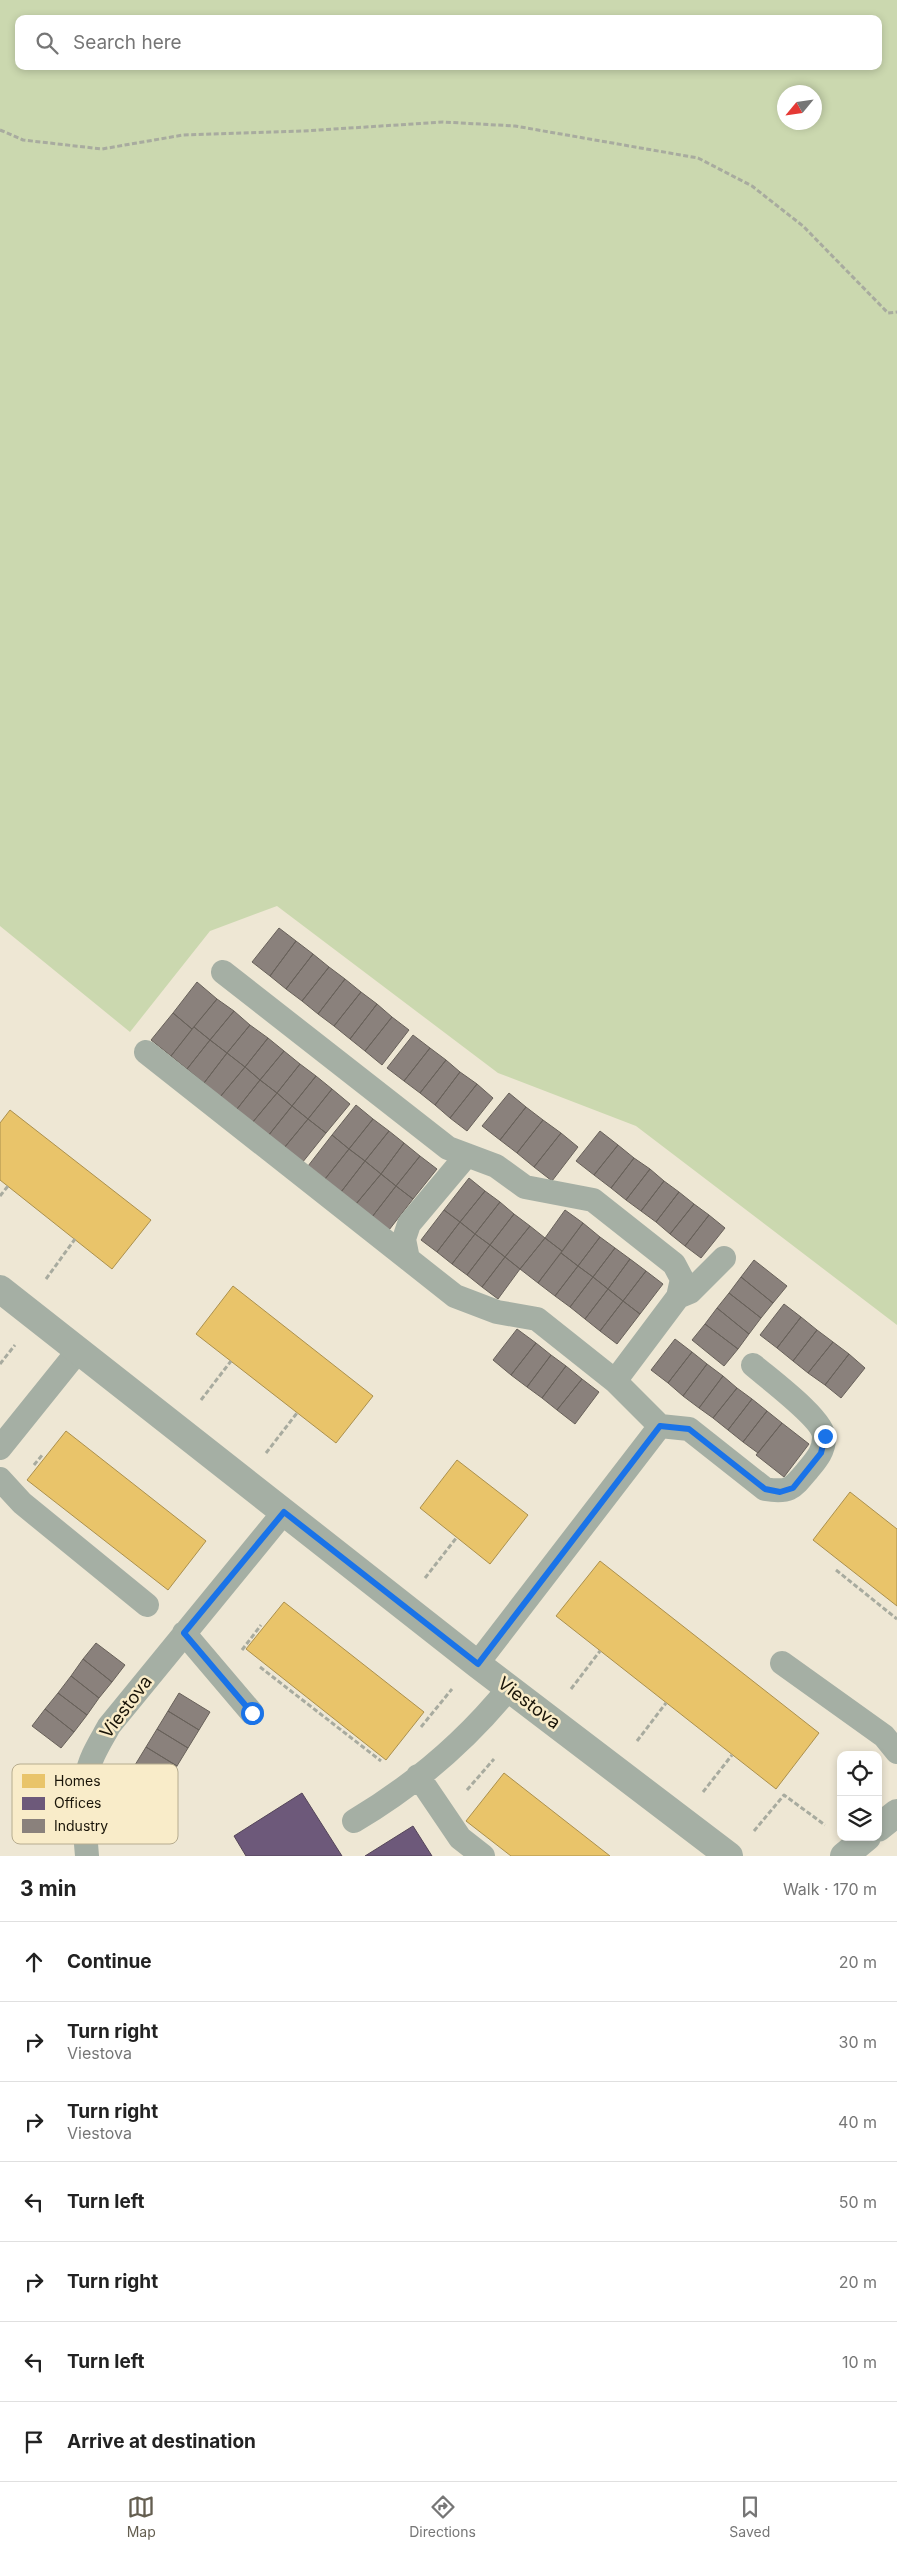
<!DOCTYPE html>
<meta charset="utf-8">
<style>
body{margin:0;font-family:Inter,sans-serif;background:#f6f6f6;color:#222}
.controls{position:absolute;right:15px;bottom:15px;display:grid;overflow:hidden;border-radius:10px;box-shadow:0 2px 8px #0003}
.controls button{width:45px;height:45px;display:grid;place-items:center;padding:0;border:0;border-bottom:1px solid #e0e0e0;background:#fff;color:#222;font:25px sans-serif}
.compass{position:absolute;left:777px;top:85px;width:45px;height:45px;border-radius:50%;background:#fff;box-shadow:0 2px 8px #0003;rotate:241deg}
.stop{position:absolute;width:15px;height:15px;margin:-11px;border:4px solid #1a73e8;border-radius:50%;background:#fff}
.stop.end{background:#1a73e8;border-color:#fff;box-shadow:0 1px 5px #0008}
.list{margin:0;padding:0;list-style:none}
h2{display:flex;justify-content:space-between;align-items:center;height:65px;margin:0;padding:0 20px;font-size:21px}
h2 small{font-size:16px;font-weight:400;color:#767676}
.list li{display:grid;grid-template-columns:32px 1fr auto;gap:15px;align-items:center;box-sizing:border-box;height:80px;padding:0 20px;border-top:1px solid #e0e0e0}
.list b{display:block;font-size:19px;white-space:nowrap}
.list p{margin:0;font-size:16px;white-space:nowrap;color:#767676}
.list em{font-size:16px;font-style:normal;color:#767676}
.icon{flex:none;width:28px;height:28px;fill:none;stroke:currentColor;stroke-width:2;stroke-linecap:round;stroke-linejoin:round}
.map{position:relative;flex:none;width:897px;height:1856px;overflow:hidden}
.search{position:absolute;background:#fff;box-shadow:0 2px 8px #0003;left:15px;right:15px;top:15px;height:55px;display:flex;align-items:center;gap:12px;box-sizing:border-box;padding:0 18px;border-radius:10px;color:#767676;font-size:19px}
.sheet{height:625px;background:#fff}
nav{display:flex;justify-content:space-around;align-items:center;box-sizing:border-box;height:70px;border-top:1px solid #e0e0e0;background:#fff;font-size:14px;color:#767676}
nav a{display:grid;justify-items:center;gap:2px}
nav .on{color:#645e50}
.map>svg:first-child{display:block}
</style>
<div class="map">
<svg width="897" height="1856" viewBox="0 0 897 1856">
<rect width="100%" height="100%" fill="#eee7d4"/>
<path fill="#cbd8af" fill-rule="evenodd" d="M0 0H897V1325L636 1126 498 1073 277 906 210 931 130 1032 0 926ZM19 19H878V66H19ZM814 92V122H784V92Z"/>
<path fill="#e9c46a" stroke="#ab904d" d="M10 1110 151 1220 112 1269 0 1180V1123Z
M233 1286 373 1396 336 1443 196 1334Z
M66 1431 206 1541 168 1590 27 1480Z
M457 1460 528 1515 490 1564 420 1508Z
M850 1492 897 1529V1606L813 1540Z
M600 1561 819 1733 776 1789 556 1616Z
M284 1602 424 1712 386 1760 246 1649Z
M504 1773 610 1856H511L466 1821Z"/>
<path fill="#6d597a" stroke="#544558" d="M302 1793 342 1856H246L234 1836Z
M413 1826 432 1856H365Z"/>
<path fill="#8a817c" stroke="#68615a" d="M279 928 296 941 270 976 252 962Z
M296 941 313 954 286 989 270 976Z
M313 954 329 967 302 1001 286 989Z
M329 967 345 979 318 1014 302 1001Z
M345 979 361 992 334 1026 318 1014Z
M197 982 217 999 192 1029 173 1013Z
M361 992 377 1004 350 1039 334 1026Z
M217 999 234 1011 210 1040 194 1027Z
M377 1004 392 1017 365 1051 350 1039Z
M234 1011 250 1025 227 1053 210 1040Z
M173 1013 192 1029 171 1056 151 1040Z
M392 1017 409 1030 382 1065 365 1051Z
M250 1025 268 1038 245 1067 227 1053Z
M194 1027 210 1040 187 1069 171 1056Z
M413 1035 430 1048 404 1081 387 1068Z
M268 1038 284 1051 260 1080 245 1067Z
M210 1040 227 1053 204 1083 187 1069Z
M430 1048 446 1060 420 1093 404 1081Z
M284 1051 300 1064 277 1093 260 1080Z
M227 1053 245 1067 220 1097 204 1083Z
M446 1060 460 1072 435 1105 420 1093Z
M300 1064 316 1076 292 1106 277 1093Z
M245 1067 260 1080 237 1109 220 1097Z
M460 1072 477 1084 450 1118 435 1105Z
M316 1076 332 1089 308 1119 292 1106Z
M260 1080 277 1093 252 1123 237 1109Z
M477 1084 493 1098 467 1131 450 1118Z
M332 1089 350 1104 326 1133 308 1119Z
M277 1093 292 1106 268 1136 252 1123Z
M509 1093 526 1107 500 1140 482 1126Z
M356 1105 373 1119 349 1149 332 1135Z
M292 1106 308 1119 284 1148 268 1136Z
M526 1107 543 1120 517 1153 500 1140Z
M308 1119 326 1133 302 1163 284 1148Z
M373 1119 389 1131 365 1161 349 1149Z
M543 1120 561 1133 534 1167 517 1153Z
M389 1131 404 1143 381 1174 365 1161Z
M600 1131 618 1145 594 1175 576 1161Z
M561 1133 578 1147 552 1181 534 1167Z
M332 1135 349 1149 325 1179 308 1166Z
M404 1143 420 1156 396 1186 381 1174Z
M618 1145 634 1158 611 1188 594 1175Z
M349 1149 365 1161 341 1192 325 1179Z
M420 1156 437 1169 413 1199 396 1186Z
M634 1158 650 1169 626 1200 611 1188Z
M365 1161 381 1174 356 1204 341 1192Z
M650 1169 664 1181 641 1211 626 1200Z
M381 1174 396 1186 372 1217 356 1204Z
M469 1178 485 1191 460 1222 444 1210Z
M664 1181 679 1192 656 1222 641 1211Z
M396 1186 413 1199 389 1230 372 1217Z
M485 1191 500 1202 475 1234 460 1222Z
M679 1192 694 1204 670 1234 656 1222Z
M500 1202 514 1214 490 1245 475 1234Z
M694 1204 709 1215 685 1246 670 1234Z
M444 1210 460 1222 437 1252 421 1240Z
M565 1210 583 1223 562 1251 545 1238Z
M514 1214 530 1226 505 1257 490 1245Z
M709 1215 725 1228 701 1258 685 1246Z
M460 1222 475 1234 452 1264 437 1252Z
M583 1223 600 1237 578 1266 561 1253Z
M530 1226 545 1238 520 1269 505 1257Z
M475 1234 490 1245 467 1275 452 1264Z
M600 1237 615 1248 593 1277 578 1266Z
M545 1238 562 1251 538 1283 520 1269Z
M490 1245 505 1257 482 1287 467 1275Z
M615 1248 630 1259 608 1289 593 1277Z
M561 1253 578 1266 555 1296 538 1283Z
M505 1257 520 1269 498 1299 482 1287Z
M630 1259 646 1271 623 1301 608 1289Z
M754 1260 787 1286 773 1303 741 1277Z
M578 1266 593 1277 570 1307 555 1296Z
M646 1271 663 1284 640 1314 623 1301Z
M593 1277 608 1289 585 1319 570 1307Z
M741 1277 773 1303 761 1318 729 1293Z
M608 1289 623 1301 600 1331 585 1319Z
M729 1293 761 1318 749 1334 717 1308Z
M623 1301 640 1314 617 1344 600 1331Z
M784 1304 801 1317 777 1348 760 1335Z
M717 1308 749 1334 738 1349 705 1324Z
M801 1317 817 1330 793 1361 777 1348Z
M705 1324 738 1349 724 1366 692 1340Z
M517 1329 536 1343 511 1375 493 1360Z
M817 1330 833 1342 808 1373 793 1361Z
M675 1339 692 1352 668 1383 651 1370Z
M833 1342 849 1354 825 1385 808 1373Z
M536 1343 551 1355 527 1387 511 1375Z
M692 1352 707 1364 683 1396 668 1383Z
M849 1354 865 1368 841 1398 825 1385Z
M551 1355 566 1366 542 1398 527 1387Z
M707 1364 723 1376 699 1408 683 1396Z
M566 1366 582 1379 557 1410 542 1398Z
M723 1376 737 1388 713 1418 699 1408Z
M582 1379 599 1392 575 1424 557 1410Z
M737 1388 752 1399 728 1430 713 1418Z
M752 1399 767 1411 743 1442 728 1430Z
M767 1411 782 1423 758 1453 743 1442Z
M782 1423 809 1444 784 1477 756 1455Z
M96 1643 125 1665 112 1682 83 1659Z
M83 1659 112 1682 99 1698 71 1676Z
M71 1676 99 1698 87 1715 58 1693Z
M58 1693 87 1715 74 1732 45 1709Z
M179 1693 210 1712 199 1730 168 1711Z
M45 1709 74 1732 61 1748 32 1726Z
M168 1711 199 1730 188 1748 157 1729Z
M157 1729 188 1748 177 1766 146 1747Z
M146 1747 177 1766 166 1784 135 1765Z"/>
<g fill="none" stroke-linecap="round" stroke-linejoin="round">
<path stroke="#a8ab9f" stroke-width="3" stroke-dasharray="5 2.5" stroke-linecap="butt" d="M0 130 23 140 102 149 183 135 304 131 443 122 515 126 698 158 752 186 803 226 888 313 897 312
M0 1196 8 1186
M46 1279 75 1239
M0 1364 15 1345
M201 1400 231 1361
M266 1453 297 1413
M34 1465 43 1454
M836 1570 897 1619
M425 1578 457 1537
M242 1650 261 1625
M260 1667 381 1761
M571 1689 600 1651
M421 1727 452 1689
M637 1741 666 1703
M467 1790 494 1759
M703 1792 732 1755
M754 1831 784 1795 825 1825"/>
<path stroke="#a5afa4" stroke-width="24" d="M223 972 448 1148 496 1166 525 1187 593 1200 674 1264 682 1279 678 1297 615 1381 660 1426 689 1429 765 1489C789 1493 792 1489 807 1471 815 1461 824 1452 824 1438 825 1420 768 1378 753 1365
M146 1052 455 1296 497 1312 537 1319 615 1381
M408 1259 404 1239 409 1224 467 1155
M678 1297 690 1292 724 1258
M0 1448 78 1351
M0 1479 22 1503 147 1605
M184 1633 252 1713
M782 1663 884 1736 897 1752
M477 1664 660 1426
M418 1776 460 1838 483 1856
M354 1821C413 1786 466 1741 509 1688
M87 1856C85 1830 81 1801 87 1775 90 1757 101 1741 109 1726L284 1512"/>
<path stroke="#a5afa4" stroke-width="28" d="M0 1289 477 1664 729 1856
M878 1828 897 1813
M844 1856 867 1837"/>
</g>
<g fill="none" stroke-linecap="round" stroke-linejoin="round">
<path stroke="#1a73e8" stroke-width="6" d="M252 1713 184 1633 284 1512 478 1664 660 1426 689 1429 765 1489 780 1492 793 1488 821 1453 825 1436"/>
</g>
<g text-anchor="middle" stroke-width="5" stroke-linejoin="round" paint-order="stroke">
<g font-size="18" fill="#1a1509" stroke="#f9ecc9">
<text transform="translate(529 1703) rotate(37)" y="6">Viestova</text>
<text transform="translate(126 1707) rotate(-53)" y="6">Viestova</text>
</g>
</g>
<rect x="12" y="1764" width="166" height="80" rx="8" fill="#f9ecc9" stroke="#b6ac8f" stroke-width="1"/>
<rect x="22" y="1774" width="23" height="14" fill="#e9c46a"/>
<rect x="22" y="1797" width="23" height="13" fill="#6d597a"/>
<rect x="22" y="1819" width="23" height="14" fill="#8a817c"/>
<g font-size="14" fill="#1a1509">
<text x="54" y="1786">Homes</text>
<text x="54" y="1808">Offices</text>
<text x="54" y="1831">Industry</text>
</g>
</svg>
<div class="controls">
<button><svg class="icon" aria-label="locate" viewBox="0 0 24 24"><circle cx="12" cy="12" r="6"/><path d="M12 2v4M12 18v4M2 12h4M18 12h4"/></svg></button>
<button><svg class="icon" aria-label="layers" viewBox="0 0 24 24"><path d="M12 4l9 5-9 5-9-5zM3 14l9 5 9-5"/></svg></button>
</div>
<svg class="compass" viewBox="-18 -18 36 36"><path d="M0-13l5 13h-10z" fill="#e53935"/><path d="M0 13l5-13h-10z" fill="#767676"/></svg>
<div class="stop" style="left:252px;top:1713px"></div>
<div class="stop end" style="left:825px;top:1436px"></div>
<div class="search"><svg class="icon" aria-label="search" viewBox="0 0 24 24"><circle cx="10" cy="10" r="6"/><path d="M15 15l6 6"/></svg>Search here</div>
</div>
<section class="sheet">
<h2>3 min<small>Walk · 170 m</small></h2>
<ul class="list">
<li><svg class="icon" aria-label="ahead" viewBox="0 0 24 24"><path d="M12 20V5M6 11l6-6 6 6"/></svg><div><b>Continue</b></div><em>20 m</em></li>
<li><svg class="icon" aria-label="right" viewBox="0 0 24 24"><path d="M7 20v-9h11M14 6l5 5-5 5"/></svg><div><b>Turn right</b><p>Viestova</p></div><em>30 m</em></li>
<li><svg class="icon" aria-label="right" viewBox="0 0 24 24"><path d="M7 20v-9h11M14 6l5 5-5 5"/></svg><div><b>Turn right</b><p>Viestova</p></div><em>40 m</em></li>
<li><svg class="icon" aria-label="left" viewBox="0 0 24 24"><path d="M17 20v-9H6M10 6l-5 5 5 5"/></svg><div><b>Turn left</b></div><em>50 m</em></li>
<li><svg class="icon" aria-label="right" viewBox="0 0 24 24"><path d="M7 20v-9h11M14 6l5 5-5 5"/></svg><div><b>Turn right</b></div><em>20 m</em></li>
<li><svg class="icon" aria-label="left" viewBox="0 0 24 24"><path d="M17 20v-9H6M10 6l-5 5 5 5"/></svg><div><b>Turn left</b></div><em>10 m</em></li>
<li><svg class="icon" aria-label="arrive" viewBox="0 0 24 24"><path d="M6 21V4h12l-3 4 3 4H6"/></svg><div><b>Arrive at destination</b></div></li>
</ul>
</section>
<nav>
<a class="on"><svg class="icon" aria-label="map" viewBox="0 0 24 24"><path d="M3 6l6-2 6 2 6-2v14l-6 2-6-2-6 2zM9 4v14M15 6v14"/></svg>Map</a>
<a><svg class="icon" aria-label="directions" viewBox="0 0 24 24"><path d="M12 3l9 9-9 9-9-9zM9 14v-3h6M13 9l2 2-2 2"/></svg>Directions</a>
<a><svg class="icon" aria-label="saved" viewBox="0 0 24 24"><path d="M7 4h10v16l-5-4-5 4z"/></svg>Saved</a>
</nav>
